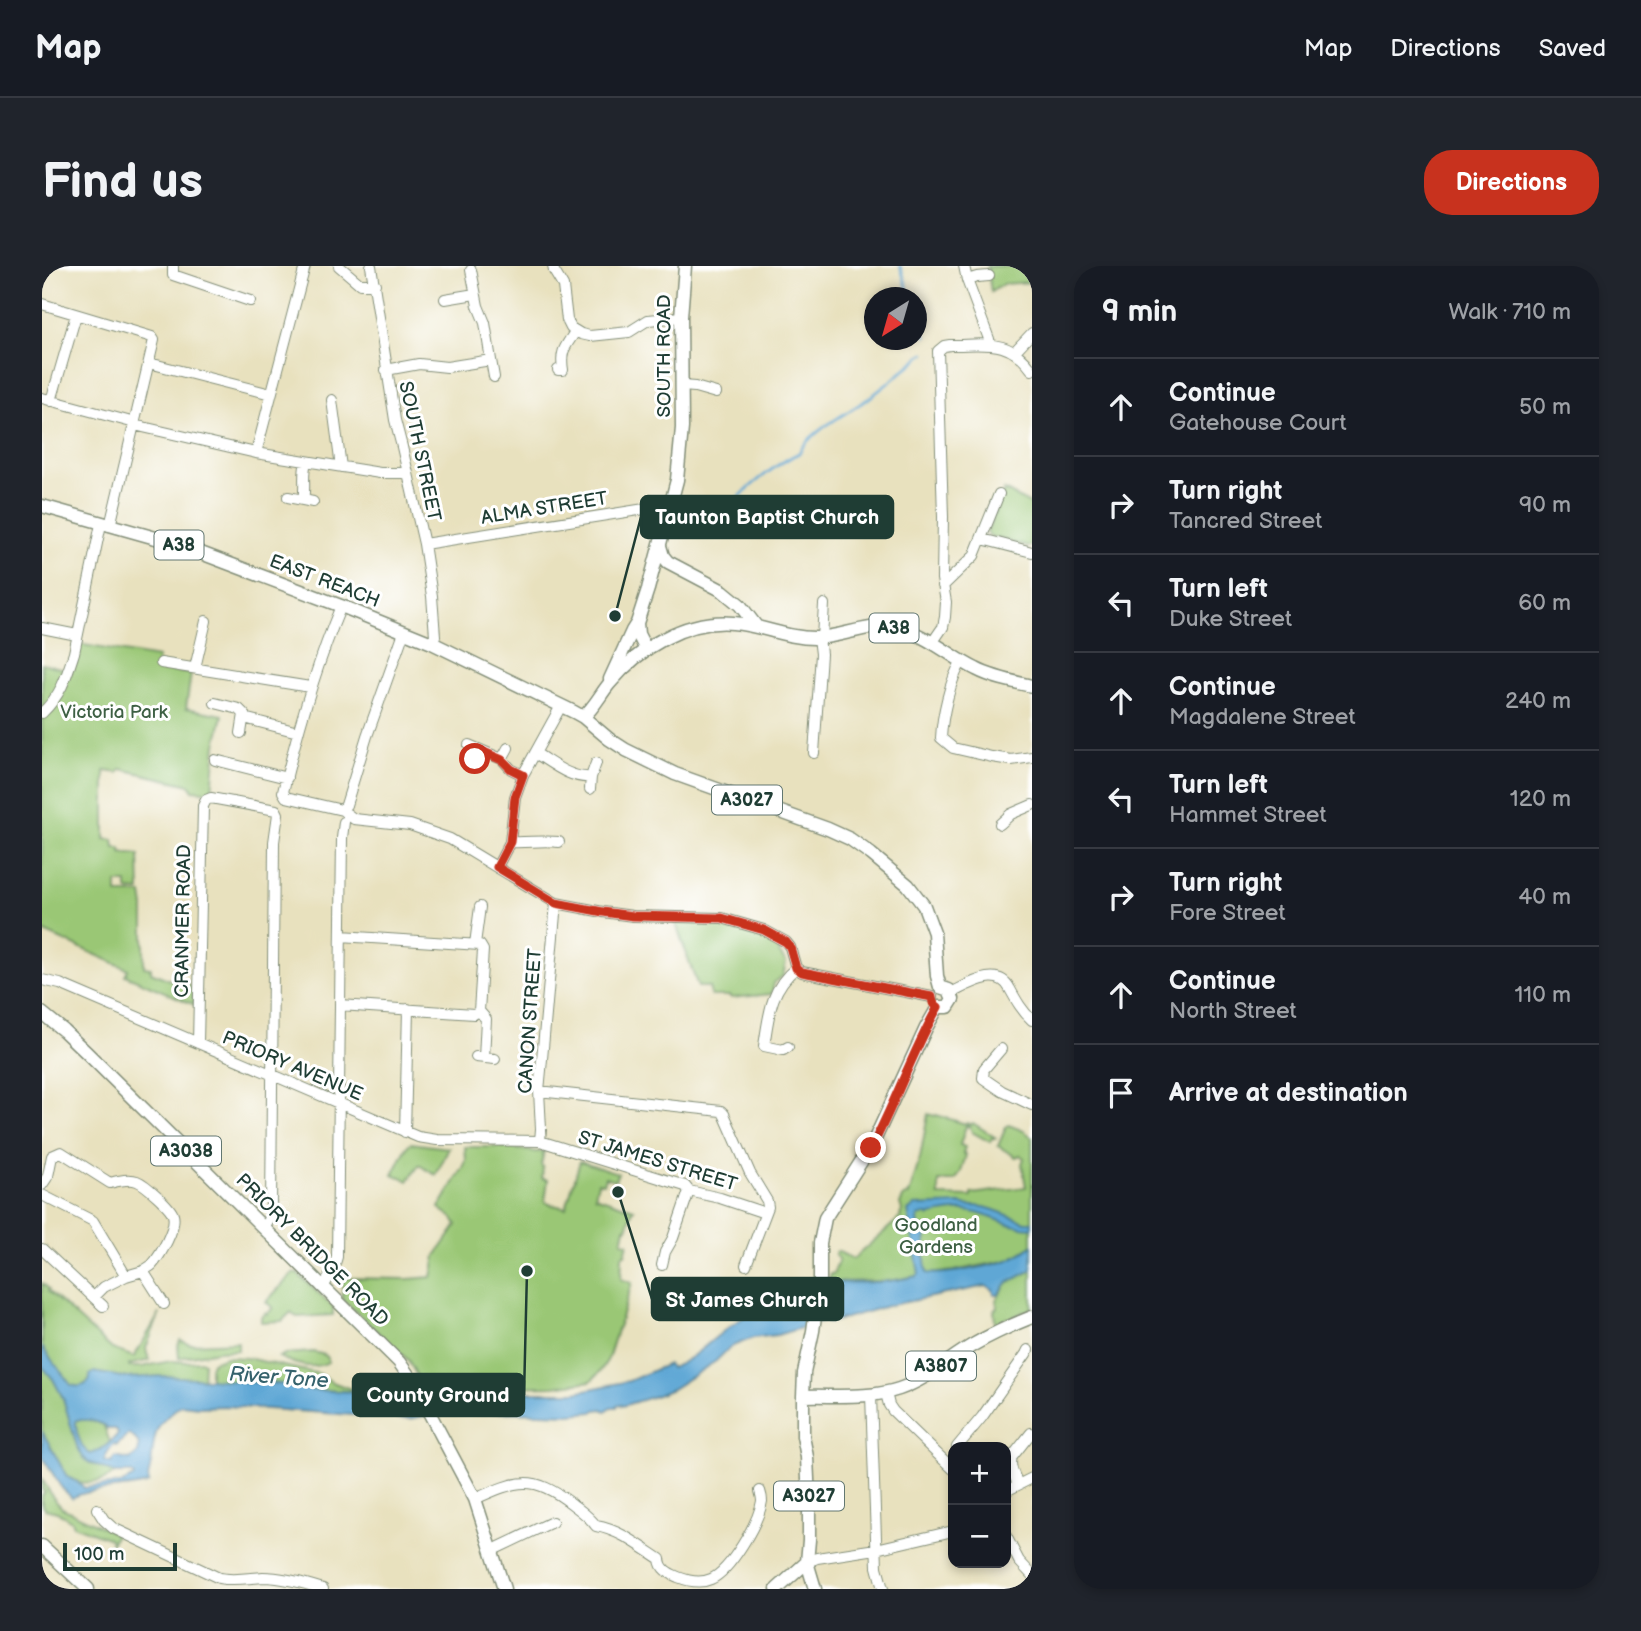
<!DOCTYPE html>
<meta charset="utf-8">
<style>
body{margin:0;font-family:"Balsamiq Sans",sans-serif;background:#20242c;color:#f1f3f6}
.controls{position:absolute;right:21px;bottom:21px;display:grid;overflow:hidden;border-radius:14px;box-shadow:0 4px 10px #0003}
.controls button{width:63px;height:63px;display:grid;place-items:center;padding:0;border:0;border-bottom:2px solid #363941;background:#171b24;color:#f1f3f6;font:35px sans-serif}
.compass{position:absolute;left:822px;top:21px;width:63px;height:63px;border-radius:50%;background:#171b24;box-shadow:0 4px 10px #0003;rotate:217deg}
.scale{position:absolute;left:21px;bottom:18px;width:114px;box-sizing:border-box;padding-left:7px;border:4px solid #1f3d34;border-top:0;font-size:19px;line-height:24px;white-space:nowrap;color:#1f3d34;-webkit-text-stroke:5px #fff;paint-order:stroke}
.stop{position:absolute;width:21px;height:21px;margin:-16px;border:5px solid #c8321e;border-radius:50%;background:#fff}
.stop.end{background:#c8321e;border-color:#fff;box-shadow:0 2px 7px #0008}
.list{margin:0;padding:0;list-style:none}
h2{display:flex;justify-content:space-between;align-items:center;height:91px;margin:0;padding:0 28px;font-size:30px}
h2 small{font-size:23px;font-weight:400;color:#9ea1a6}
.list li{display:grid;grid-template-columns:46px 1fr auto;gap:21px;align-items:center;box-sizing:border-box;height:98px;padding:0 28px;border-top:2px solid #363941}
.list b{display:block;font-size:26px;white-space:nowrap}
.list p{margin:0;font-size:23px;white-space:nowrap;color:#9ea1a6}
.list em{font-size:23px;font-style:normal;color:#9ea1a6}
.icon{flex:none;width:38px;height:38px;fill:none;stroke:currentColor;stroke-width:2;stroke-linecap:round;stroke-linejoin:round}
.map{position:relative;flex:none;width:990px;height:1323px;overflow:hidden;border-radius:28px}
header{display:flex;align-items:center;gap:42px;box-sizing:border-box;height:98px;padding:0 35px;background:#171b24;border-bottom:2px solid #363941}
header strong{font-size:33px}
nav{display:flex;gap:38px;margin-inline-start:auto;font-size:24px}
.intro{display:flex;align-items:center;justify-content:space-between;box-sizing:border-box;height:168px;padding:0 42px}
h1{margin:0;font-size:49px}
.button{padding:18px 32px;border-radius:28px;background:#c8321e;color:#fff;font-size:24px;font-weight:700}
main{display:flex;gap:42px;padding:0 42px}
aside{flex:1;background:#171b24;border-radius:28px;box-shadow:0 4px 10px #0003}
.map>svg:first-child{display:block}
</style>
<header>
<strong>Map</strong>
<nav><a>Map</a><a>Directions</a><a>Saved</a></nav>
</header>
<div class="intro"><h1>Find us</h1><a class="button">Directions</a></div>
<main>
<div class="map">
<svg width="990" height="1323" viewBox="0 0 990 1323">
<rect width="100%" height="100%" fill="#fff"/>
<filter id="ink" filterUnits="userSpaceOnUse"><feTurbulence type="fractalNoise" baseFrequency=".0143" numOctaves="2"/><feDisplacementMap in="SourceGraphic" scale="14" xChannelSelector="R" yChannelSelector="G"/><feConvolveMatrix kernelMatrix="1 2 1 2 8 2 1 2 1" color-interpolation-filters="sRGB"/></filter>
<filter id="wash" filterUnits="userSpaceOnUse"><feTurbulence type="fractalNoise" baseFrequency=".00686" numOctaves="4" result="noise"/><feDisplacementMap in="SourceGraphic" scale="28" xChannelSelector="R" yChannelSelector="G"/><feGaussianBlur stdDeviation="1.57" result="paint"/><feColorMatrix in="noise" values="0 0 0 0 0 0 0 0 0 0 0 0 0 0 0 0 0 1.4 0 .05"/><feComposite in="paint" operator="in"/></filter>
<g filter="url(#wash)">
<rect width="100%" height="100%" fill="#e8e1be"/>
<path fill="#9ac775" stroke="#5c8254" stroke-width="2" d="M945 0H990V16L961 18 949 26Z
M962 224 990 239V279L985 281 948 270 945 266Z
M36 378 116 392 114 403 149 408 144 442 181 449 174 479 170 526 151 524 148 519 79 503 77 507 63 505V573L72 574 73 582H79V587L97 589 98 625 85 624V617H75V628H100L102 641V701L109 702V706L128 714 146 718 149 721 153 739 83 709 86 703 0 665V397L29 405Z
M633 655H678L732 673 738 681 737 687 744 696 741 710 732 716 730 728 689 732 688 730H669L667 721H656Z
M886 848 893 850 894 849 924 858 925 857 929 859 931 857 954 872 953 873 950 872 948 876 930 866 928 861 924 860 918 879 923 881 921 887 924 889 919 906 913 915H897V930L930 931V928L984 921 980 898 982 892 978 889 974 891 956 880 964 861 967 859 982 865 990 871V980L967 994 911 1005 888 1008 885 1007 875 1010 846 1015 787 1016 788 1008H791L797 993 793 989 795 985 811 993 859 951 858 949C861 945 860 943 858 938L862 930 867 929 878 892Z
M369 877 407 882 394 909 377 899 366 915 359 911 351 909 366 879Z
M423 881H459L495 886 502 885 499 899 501 901 500 912 506 914 503 935 507 938 524 942 538 895 576 907 573 914 563 911 561 917 556 916 553 930 592 943 591 944 585 962H583L580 976 586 977 583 988H581L580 991 579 1013 590 1017 566 1093 558 1106 549 1115 512 1120 399 1122 395 1118 379 1117 366 1094 302 1035 300 1030 301 1012 366 1013 390 1011 394 990 415 959 411 952 397 942 421 902 424 894Z
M990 1004V1042L967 1053 964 1052 953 1057 952 1044 956 1041 954 1034 965 1017Z
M251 1007 256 1008 291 1041V1049L255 1051 249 1046 240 1055 219 1056V1051L223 1047 225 1048 231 1042 224 1036Z
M0 1017 7 1023 6 1025 70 1083 92 1091 118 1047 104 1082 105 1088 108 1094 87 1099V1101H99L129 1095 145 1096 160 1095 162 1097 161 1113 122 1110 85 1112 52 1106C46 1116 42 1124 29 1120L0 1081Z
M138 1074 148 1078 196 1076V1084L176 1085 137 1092 136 1079Z
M271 1086 283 1089 286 1092V1096C271 1105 252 1098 237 1091L243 1088Z
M183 1091 205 1092 278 1108 290 1116 309 1123V1125L270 1124 239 1118 168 1114V1102L170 1096Z
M0 1100 11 1113 21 1132 35 1180 46 1196 73 1207C61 1218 36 1221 24 1209L0 1165Z
M34 1154H47L61 1158 68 1176 66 1178 52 1188 45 1187C38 1179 33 1164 34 1154Z
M0 1213 12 1233 20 1242 74 1268 69 1278 68 1273 31 1259V1256L15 1246 3 1243 0 1240V1230L3 1226 0 1224Z"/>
<path fill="#5ea7d5" stroke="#3e7284" stroke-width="2" fill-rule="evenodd" d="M918 938C927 941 937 939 946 942 959 946 971 951 984 956H990V962C966 962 947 947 923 945 912 944 900 947 889 949L887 951 884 948 876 950 877 964 879 965 881 962H884C885 969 883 974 883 981 882 990 883 998 885 1007 900 1010 950 1000 966 994 974 991 982 985 990 980V1004L965 1017 957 1028H952L951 1024 944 1020 849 1039 786 1057 782 1055 735 1069 711 1072 688 1081 674 1095 630 1123 613 1130 580 1140 579 1138 575 1139V1141H569L564 1145 560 1143 554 1144 551 1146 528 1148 466 1146 381 1150 368 1153 184 1140 157 1141 139 1139C103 1165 116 1175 106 1211L107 1217C84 1225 49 1221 30 1232L19 1221 0 1190V1165L24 1209C29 1215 38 1215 42 1222L79 1218 92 1211V1209L88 1207H73L46 1196 41 1191 35 1180 21 1132 11 1113 0 1100V1081L29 1119C38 1122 49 1119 48 1109L52 1106 85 1112 122 1110 239 1118 270 1124 315 1126 318 1121 345 1129 356 1130 357 1128 371 1131 452 1126H534L587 1115 626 1098 628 1102C652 1094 669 1073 690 1059 708 1046 730 1033 751 1024 778 1013 804 1018 832 1016 846 1016 861 1013 875 1010L877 1008 866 945 872 940ZM34 1154H47L63 1159 65 1163H74L76 1168C69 1176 59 1186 48 1188 39 1183 33 1165 34 1154ZM87 1168C94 1173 99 1177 96 1187L88 1194 73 1191 69 1197 62 1195 65 1188 72 1178 74 1180Z"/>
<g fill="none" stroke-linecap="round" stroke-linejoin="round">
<path stroke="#5ea7d5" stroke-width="2.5" d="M858 0 869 32
M874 46 884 70
M680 248C703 224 728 201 757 187 764 168 809 145 827 132 846 118 864 102 883 87"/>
</g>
</g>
<g filter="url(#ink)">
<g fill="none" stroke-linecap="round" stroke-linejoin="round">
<g stroke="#848f79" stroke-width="12">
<path id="minor" d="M131 0V9L208 35
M297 0 318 18H333
M329 0 353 154 360 181 382 278 390 330 393 370 390 377
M511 0 512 5 521 20 525 54 529 62 539 68 548 70 587 66 606 54 639 51
M922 0 925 14 947 73 948 79
M925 14 935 11 947 10
M403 33 433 28
M0 38 110 71 112 74 68 260
M973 85 990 67
M449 94 452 111
M107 97 229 128
M344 104 377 98 405 101 449 94 443 57 436 40 429 4
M516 104H521C518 85 523 81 533 66
M640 120 653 121 674 127
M0 132 93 157
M290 134 299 201
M9 135 34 49
M92 159 214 187 338 207H366
M214 187 263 0
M246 231 271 236
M261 234C264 220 260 211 264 195
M940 273 990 286
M382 278 609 242 628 245
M901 320 932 290 957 228
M299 340C274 400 256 462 241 526L244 531 300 544 312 553 368 559 408 573 514 637 561 646 591 650 680 652 722 664 744 676 748 681 754 702
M0 362 35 369
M780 372 782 338
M890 377 901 361 903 351 904 336 900 313 901 251 896 85 902 80 908 79C944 79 967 72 990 104
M920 395C908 413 900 451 899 472L911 482 950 491 969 494 990 491
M119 397 268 421
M153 402 164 355
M173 437 197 443 202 448 199 467
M0 447C19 429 24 412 32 387L59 258
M202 452 256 466
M427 479 460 493 469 503 481 509
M493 487C510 497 528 513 549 511L554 497
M772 487 779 388 777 372
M460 493 466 482
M173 494 245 512
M548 523 549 511
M300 544 304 539 325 470 362 366
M958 558 969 548 990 539
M468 576C485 577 500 574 517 576
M455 601 468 576 473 531 481 509 519 440
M299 670 438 679 441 684 437 745
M433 678 438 641
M754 702 760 706 890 731
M0 714 18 718 376 871 395 874 498 875 643 920 647 925 678 932 723 947
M909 727C926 719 956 699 968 723 974 734 980 745 990 754
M298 739 432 748 437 745
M437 745 444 753 442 792
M156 777 161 540 164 534 169 532 234 544 236 548 232 576 229 945 227 954 223 961
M746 781 741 784 722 780C727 749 728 723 754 702
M959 783 942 803 941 812 960 825 990 839
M434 791 453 793
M497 825 679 845 682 848 708 907 725 935 726 941 704 999
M363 866 366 743
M498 875 499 863 497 825 499 804 514 637
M0 919 6 910 10 890 19 886 68 917C76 915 87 912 95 915 103 918 129 941 131 949 135 961 118 990 110 999 109 1000 102 1004 101 1005
M0 929 51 955 84 1010 101 1005 122 1038
M0 983 61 1040
M620 999 623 986 631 972 647 925
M280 1021C288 1013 292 1002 295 991L300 572 302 556
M52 1031 62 1021 84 1010
M844 1127 847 1139 851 1145 911 1203
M829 1129 835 1301 841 1323
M915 1181 940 1151 984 1088 986 1084
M976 1218C972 1209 967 1201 970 1191L989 1167
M964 1225 990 1212
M433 1233C475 1214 491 1208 530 1238 539 1245 548 1251 554 1260 578 1264 598 1280 618 1293 619 1304 627 1307 636 1311 646 1315 658 1318 669 1313 688 1305 717 1256 720 1235 720 1232 719 1228 718 1225
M55 1243 62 1254 71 1262 177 1312C192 1315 206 1312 221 1311 241 1311 262 1317 281 1323
M964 1270 977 1295 990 1309
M451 1284 510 1256
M765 1296 775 1292 834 1283 911 1265"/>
</g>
<g stroke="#848f79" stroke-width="15">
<path id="major" d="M0 240 135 278 299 340 390 377 532 446 541 451 567 473 584 484 633 508 786 563 808 573 829 588 866 619 882 640 892 667 895 710 898 721
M618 280 621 290 626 296 681 325 698 339 714 360
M604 384 596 368 595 357 606 323 635 214 640 162 639 51 643 0
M568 413 590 365 595 357
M541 451C552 442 558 429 567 418 597 382 643 353 691 357 720 359 746 373 775 372 808 370 834 352 869 366 893 375 911 392 934 403 951 412 972 416 990 420
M896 741H906L911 733 907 724 898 721
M0 747 22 765 44 786 357 1096 371 1116 433 1233 462 1323
M761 1130C792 1129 827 1133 857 1123 884 1114 907 1093 931 1079 950 1068 970 1059 990 1051
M0 1280 46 1323
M735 1323 765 1296
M773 1323 765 1296 767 1274V1235L765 1191 761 1170V1130L762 1107 771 1065 778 1013V977L783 952 831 877 884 762 896 741"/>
</g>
<use href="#minor" stroke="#fff" stroke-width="10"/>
<use href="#major" stroke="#fff" stroke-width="12"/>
</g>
</g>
<g fill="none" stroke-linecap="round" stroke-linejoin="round" filter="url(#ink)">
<path stroke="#c8321e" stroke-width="9" d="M433 493 437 484 460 494 469 503 481 509 473 531 468 576 455 601 514 637 561 646 591 650 680 652 722 664 744 676 748 681 754 702 760 706 890 731 891 737 896 741C870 786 854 836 829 882"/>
</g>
<g text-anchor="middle" stroke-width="6" stroke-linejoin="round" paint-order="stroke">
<g fill="#fff" stroke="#627771" stroke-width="2">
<rect x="112.5" y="264.5" width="49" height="29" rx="5"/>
<rect x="827.5" y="347.5" width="49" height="29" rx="5"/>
<rect x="670" y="519.5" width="70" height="29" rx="5"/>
<rect x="109" y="870.5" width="70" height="29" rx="5"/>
<rect x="864" y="1085.5" width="70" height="29" rx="5"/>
<rect x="732" y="1215.5" width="70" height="29" rx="5"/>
</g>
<g font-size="18" font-weight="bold" fill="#1f3d34">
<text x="137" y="285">A38</text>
<text x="852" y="368">A38</text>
<text x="705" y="540">A3027</text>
<text x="144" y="891">A3038</text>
<text x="899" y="1106">A3807</text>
<text x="767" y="1236">A3027</text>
</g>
<g font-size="19" fill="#1f3d34" stroke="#fff">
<text transform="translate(621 90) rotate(-90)" y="7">SOUTH ROAD</text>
<text transform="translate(379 185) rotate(78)" y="7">SOUTH STREET</text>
<text transform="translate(502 241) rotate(-9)" y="7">ALMA STREET</text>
<text transform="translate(283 314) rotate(21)" y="7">EAST REACH</text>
<text transform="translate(140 655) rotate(-89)" y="7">CRANMER ROAD</text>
<text transform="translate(487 755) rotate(-86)" y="7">CANON STREET</text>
<text transform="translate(251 799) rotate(23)" y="7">PRIORY AVENUE</text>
<text transform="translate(616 894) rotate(17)" y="7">ST JAMES STREET</text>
<text transform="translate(271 983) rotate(45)" y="7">PRIORY BRIDGE ROAD</text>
</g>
<g font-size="19" fill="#3e6044" stroke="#fff">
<text x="72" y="452">Victoria Park</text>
<text x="894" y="965">Goodland<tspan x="894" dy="22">Gardens</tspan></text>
</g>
<g font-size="21" font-style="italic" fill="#35626c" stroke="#fff">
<text transform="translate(237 1111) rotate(4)" y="7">River Tone</text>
</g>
</g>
<path fill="none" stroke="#1f3d34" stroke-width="2.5" d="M573 350L599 251M576 926L610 1033M485 1005L482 1129"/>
<g fill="#1f3d34" stroke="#fff" stroke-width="2.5">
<circle cx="573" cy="350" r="7"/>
<circle cx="576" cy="926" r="7"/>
<circle cx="485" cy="1005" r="7"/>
</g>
<g fill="#1f3d34" stroke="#1f3d34" stroke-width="2.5">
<rect x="599" y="230" width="252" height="42" rx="7"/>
<rect x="610" y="1012" width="191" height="42" rx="7"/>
<rect x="311" y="1108" width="171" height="42" rx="7"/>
</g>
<g font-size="21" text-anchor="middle" font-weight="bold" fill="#fff">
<text x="725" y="258">Taunton Baptist Church</text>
<text x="705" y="1041">St James Church</text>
<text x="396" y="1136">County Ground</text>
</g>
</svg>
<div class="controls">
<button>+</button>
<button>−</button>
</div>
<svg class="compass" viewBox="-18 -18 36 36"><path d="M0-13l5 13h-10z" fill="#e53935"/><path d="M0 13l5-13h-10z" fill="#9ea1a6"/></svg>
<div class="scale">100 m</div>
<div class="stop" style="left:433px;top:493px"></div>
<div class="stop end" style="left:829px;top:882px"></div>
</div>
<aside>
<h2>9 min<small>Walk · 710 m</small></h2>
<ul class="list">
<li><svg class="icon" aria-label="ahead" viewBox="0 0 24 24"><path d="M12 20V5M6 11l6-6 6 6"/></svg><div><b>Continue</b><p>Gatehouse Court</p></div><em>50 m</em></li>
<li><svg class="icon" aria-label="right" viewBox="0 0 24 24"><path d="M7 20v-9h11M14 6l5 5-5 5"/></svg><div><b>Turn right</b><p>Tancred Street</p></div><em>90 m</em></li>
<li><svg class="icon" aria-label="left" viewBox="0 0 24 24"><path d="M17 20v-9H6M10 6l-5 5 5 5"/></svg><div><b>Turn left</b><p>Duke Street</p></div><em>60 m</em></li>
<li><svg class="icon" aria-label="ahead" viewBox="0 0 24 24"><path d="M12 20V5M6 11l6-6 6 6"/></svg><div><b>Continue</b><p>Magdalene Street</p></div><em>240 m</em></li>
<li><svg class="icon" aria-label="left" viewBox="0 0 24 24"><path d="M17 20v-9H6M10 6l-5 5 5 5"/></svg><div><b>Turn left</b><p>Hammet Street</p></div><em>120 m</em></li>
<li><svg class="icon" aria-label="right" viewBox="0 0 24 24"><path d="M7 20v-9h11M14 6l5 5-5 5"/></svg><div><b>Turn right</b><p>Fore Street</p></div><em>40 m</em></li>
<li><svg class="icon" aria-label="ahead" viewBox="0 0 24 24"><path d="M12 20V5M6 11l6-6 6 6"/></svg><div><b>Continue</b><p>North Street</p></div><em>110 m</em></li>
<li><svg class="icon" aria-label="arrive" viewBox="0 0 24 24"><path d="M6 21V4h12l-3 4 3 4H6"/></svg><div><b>Arrive at destination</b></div></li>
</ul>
</aside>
</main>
